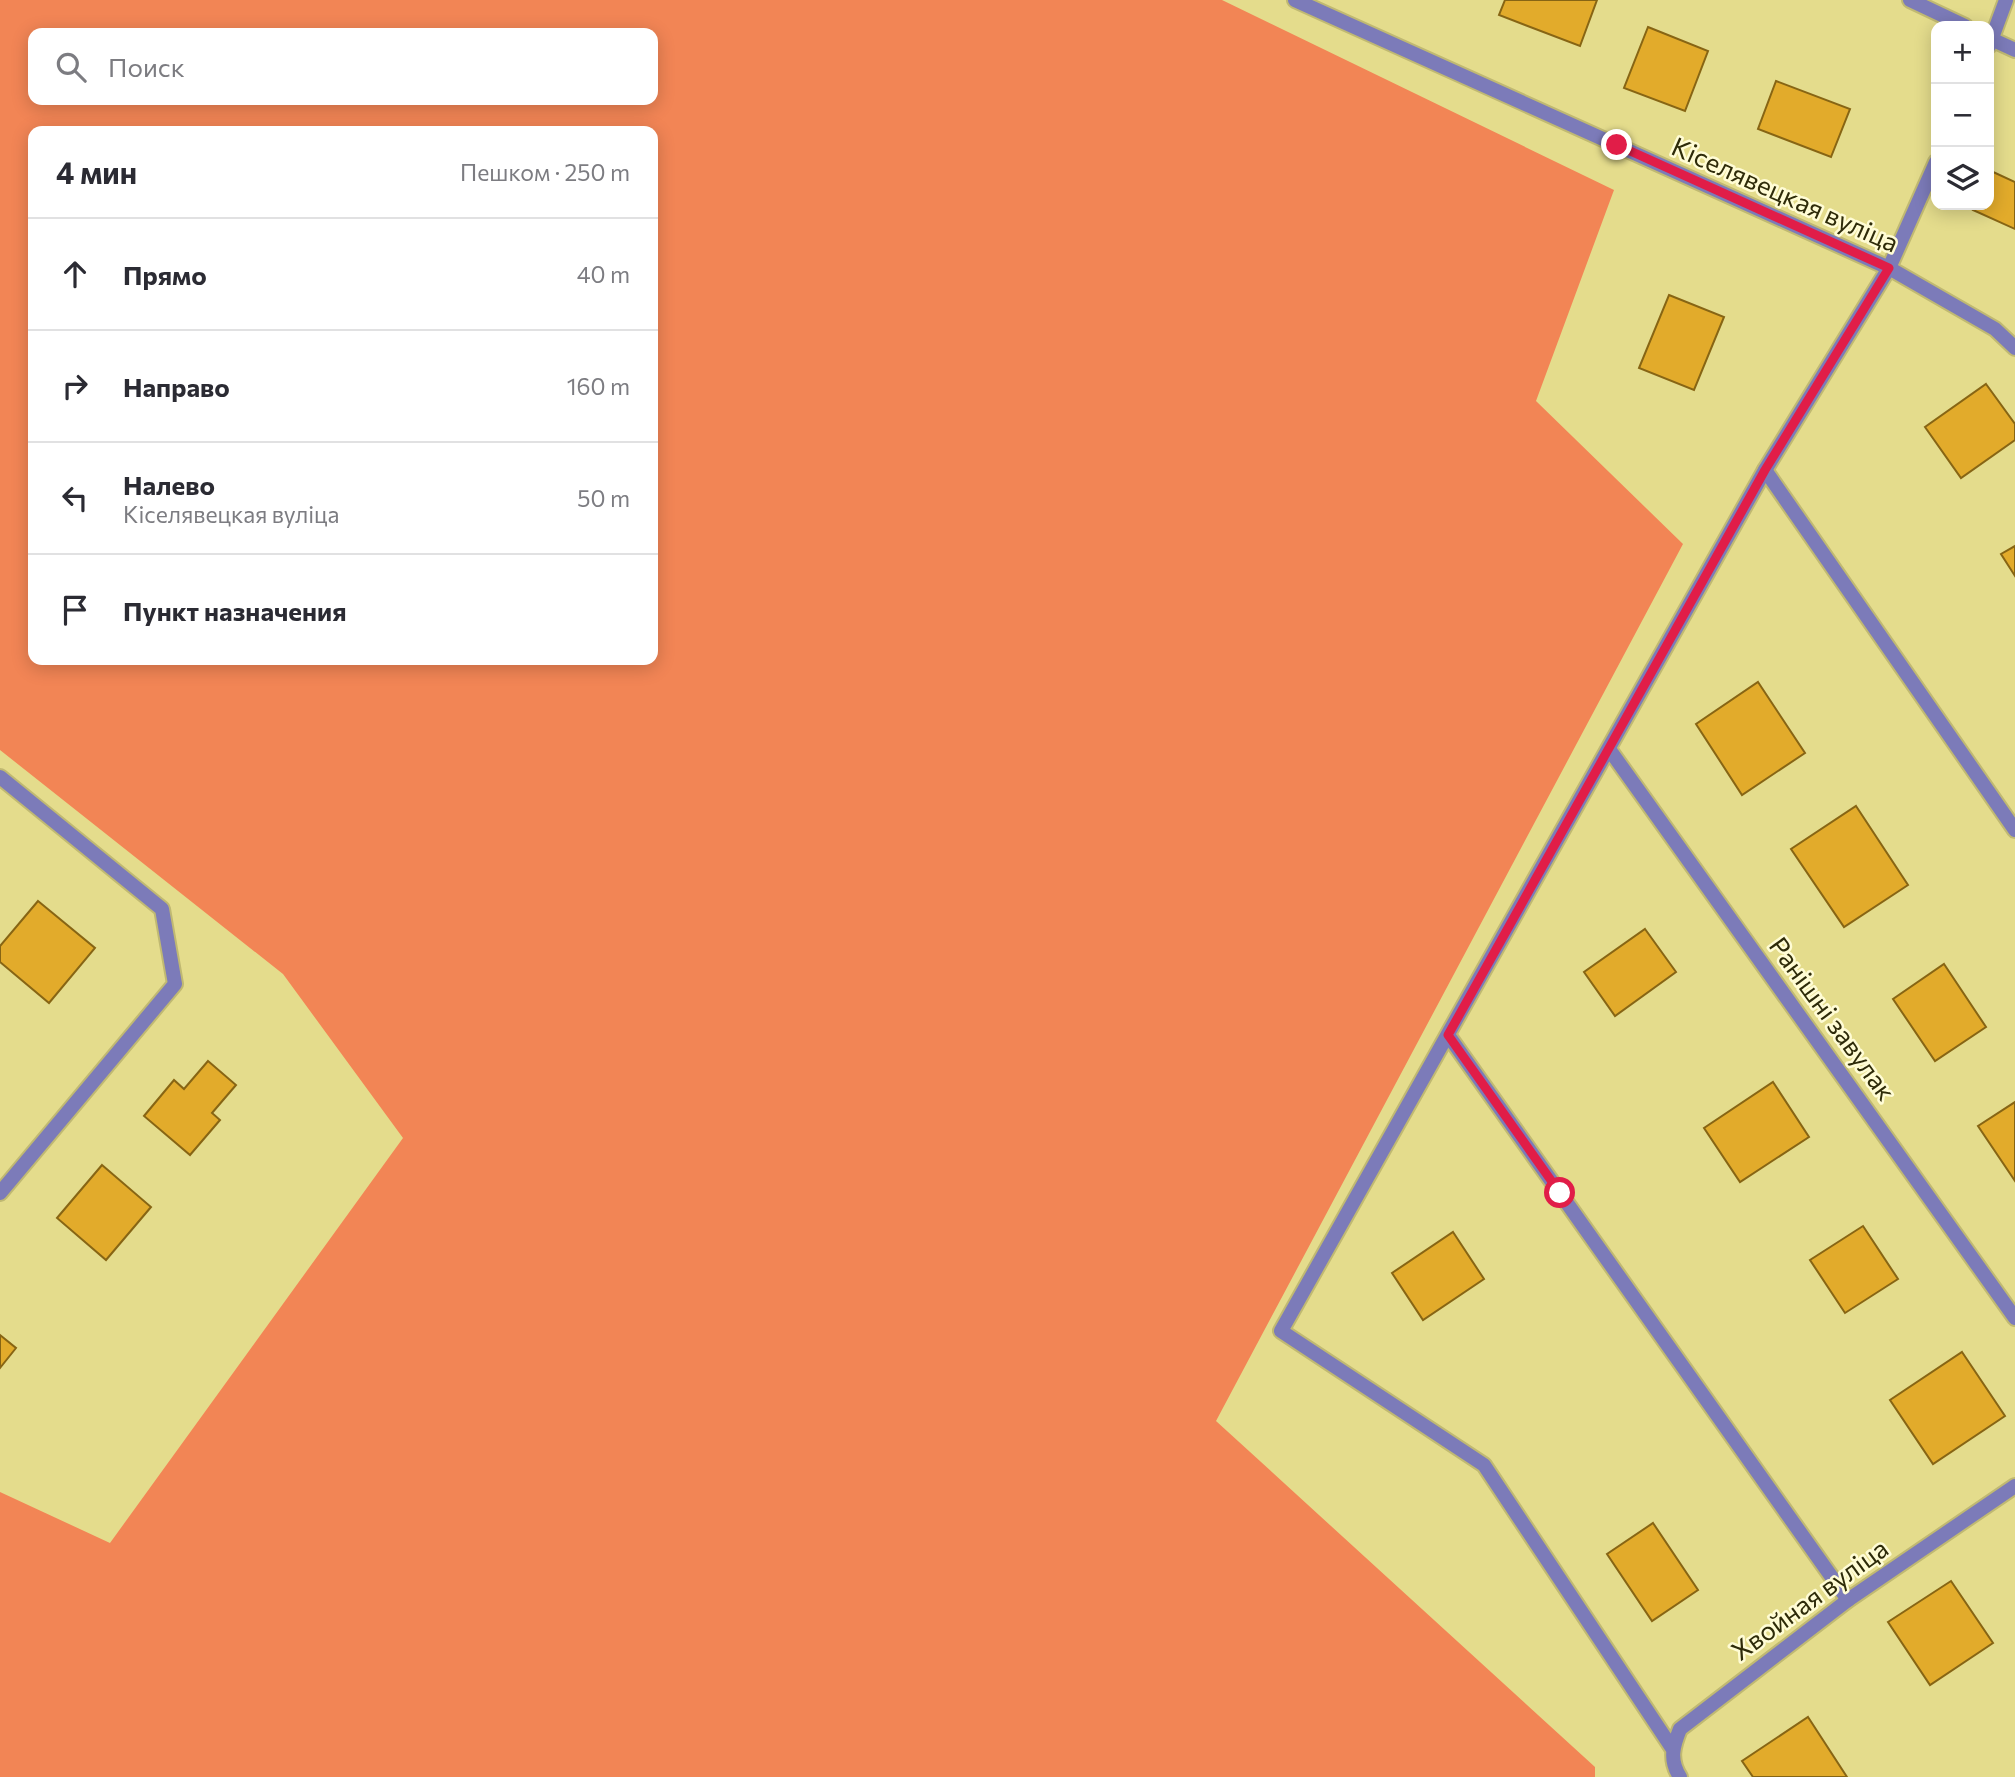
<!DOCTYPE html>
<html lang="ru">
<meta charset="utf-8">
<style>
body{margin:0;font-family:Commissioner,sans-serif;background:#f7f7f7;color:#2b2b33}
.controls{position:absolute;right:21px;top:21px;display:grid;overflow:hidden;border-radius:14px;box-shadow:0 4px 18px #0003}
.controls button{width:63px;height:63px;display:grid;place-items:center;padding:0;border:0;border-bottom:2px solid #e1e1e2;background:#fff;color:#2b2b33;font:35px sans-serif}
.stop{position:absolute;width:21px;height:21px;margin:-16px;border:5px solid #e11d48;border-radius:50%;background:#fff}
.stop.end{background:#e11d48;border-color:#fff;box-shadow:0 2px 7px #0008}
.list{margin:0;padding:0;list-style:none}
h2{display:flex;justify-content:space-between;align-items:center;height:91px;margin:0;padding:0 28px;font-size:30px}
h2 small{font-size:23px;font-weight:400;color:#7c7c81}
.list li{display:grid;grid-template-columns:46px 1fr auto;gap:21px;align-items:center;box-sizing:border-box;height:112px;padding:0 28px;border-top:2px solid #e1e1e2}
.list b{display:block;font-size:26px;white-space:nowrap}
.list p{margin:0;font-size:23px;white-space:nowrap;color:#7c7c81}
.list em{font-size:23px;font-style:normal;color:#7c7c81}
.icon{flex:none;width:38px;height:38px;fill:none;stroke:currentColor;stroke-width:2;stroke-linecap:round;stroke-linejoin:round}
.map{position:relative;flex:none;width:2015px;height:1777px;overflow:hidden}
.search{position:absolute;background:#fff;box-shadow:0 4px 18px #0003;left:28px;top:28px;width:630px;height:77px;display:flex;align-items:center;gap:18px;box-sizing:border-box;padding:0 24px;border-radius:14px;color:#7c7c81;font-size:26px}
.panel{position:absolute;background:#fff;box-shadow:0 4px 18px #0003;left:28px;top:126px;width:630px;height:539px;border-radius:14px}
.map>svg:first-child{display:block}
</style>
<div class="map">
<svg width="2015" height="1777" viewBox="0 0 2015 1777">
<rect width="100%" height="100%" fill="#e4dc8c"/>
<path fill="#f28555" fill-rule="evenodd" d="M0 0H1222L1614 190 1536 401 1683 544 1216 1421 1595 1767V1777H0V1492L110 1543 403 1138 283 974 0 750ZM33 33H653V100H33ZM33 131H653V660H33Z"/>
<path fill="#e2ab2b" stroke="#876514" stroke-width="2" d="M1505 0H1597L1580 46 1499 15Z
M1648 27 1708 51 1685 111 1624 88Z
M1776 81 1850 109 1831 157 1758 129Z
M1991 171 2015 182V229L1973 210 1976 205H1989Z
M1669 295 1724 317 1694 390 1639 368Z
M1986 384 2015 424V440L1961 478 1925 427Z
M2015 546V576L2001 554Z
M1758 682 1805 753 1742 795 1696 724Z
M1856 806 1908 885 1844 927 1791 849Z
M38 901 95 948 49 1003 0 962V946Z
M1645 929 1676 972 1615 1016 1584 972Z
M1944 964 1986 1027 1935 1061 1893 999Z
M208 1061 236 1085 212 1113 220 1120 190 1155 144 1116 174 1080 184 1089Z
M1773 1082 1809 1137 1740 1182 1704 1128Z
M2015 1102V1181L1978 1126Z
M102 1165 151 1207 106 1260 57 1218Z
M1863 1226 1898 1279 1845 1313 1810 1260Z
M1453 1232 1484 1279 1423 1320 1392 1273Z
M0 1335 16 1348 0 1368Z
M1962 1352 2005 1416 1933 1464 1890 1400Z
M1653 1523 1698 1590 1652 1621 1607 1554Z
M1951 1581 1993 1643 1930 1685 1888 1622Z
M1808 1717 1847 1777H1753L1742 1761Z"/>
<g fill="none" stroke-linecap="round" stroke-linejoin="round">
<g stroke="#c0b972" stroke-width="18">
<path id="lane" d="M1910 0 1965 26
M1989 38 2015 50
M1765 470 2015 830
M1448 1035 1848 1600"/>
</g>
<g stroke="#c0b972" stroke-width="18">
<path id="street" d="M1295 0 1889 268 1995 329 2015 348
M1989 46 2006 0
M1609 749 2015 1318
M0 777 162 909 175 984 0 1193
M1672 1748 1484 1465 1281 1331 1765 470 1889 268 1936 162
M1680 1777C1669 1760 1673 1746 1680 1729L1848 1600 2015 1486"/>
</g>
<use href="#lane" stroke="#7c7bb9" stroke-width="14"/>
<use href="#street" stroke="#7c7bb9" stroke-width="14"/>
</g>
<g fill="none" stroke-linecap="round" stroke-linejoin="round">
<path stroke="#e11d48" stroke-width="9" d="M1560 1193 1448 1035 1765 470 1889 268 1617 145"/>
</g>
<g text-anchor="middle" stroke-width="5" stroke-linejoin="round" paint-order="stroke">
<g font-size="26" fill="#2e2b09" stroke="#fffcd5">
<text transform="translate(1785 195) rotate(24)" y="9">Кіселявецкая вуліца</text>
<text transform="translate(1832 1019) rotate(54)" y="9">Ранішні завулак</text>
<text transform="translate(1810 1600) rotate(-36)" y="9">Хвойная вуліца</text>
</g>
</g>
</svg>
<div class="controls">
<button>+</button>
<button>−</button>
<button><svg class="icon" aria-label="layers" viewBox="0 0 24 24"><path d="M12 4l9 5-9 5-9-5zM3 14l9 5 9-5"/></svg></button>
</div>
<div class="stop" style="left:1560px;top:1193px"></div>
<div class="stop end" style="left:1617px;top:145px"></div>
<div class="search"><svg class="icon" aria-label="search" viewBox="0 0 24 24"><circle cx="10" cy="10" r="6"/><path d="M15 15l6 6"/></svg>Поиск</div>
<section class="panel">
<h2>4 мин<small>Пешком · 250 m</small></h2>
<ul class="list">
<li><svg class="icon" aria-label="ahead" viewBox="0 0 24 24"><path d="M12 20V5M6 11l6-6 6 6"/></svg><div><b>Прямо</b></div><em>40 m</em></li>
<li><svg class="icon" aria-label="right" viewBox="0 0 24 24"><path d="M7 20v-9h11M14 6l5 5-5 5"/></svg><div><b>Направо</b></div><em>160 m</em></li>
<li><svg class="icon" aria-label="left" viewBox="0 0 24 24"><path d="M17 20v-9H6M10 6l-5 5 5 5"/></svg><div><b>Налево</b><p>Кіселявецкая вуліца</p></div><em>50 m</em></li>
<li><svg class="icon" aria-label="arrive" viewBox="0 0 24 24"><path d="M6 21V4h12l-3 4 3 4H6"/></svg><div><b>Пункт назначения</b></div></li>
</ul>
</section>
</div>
